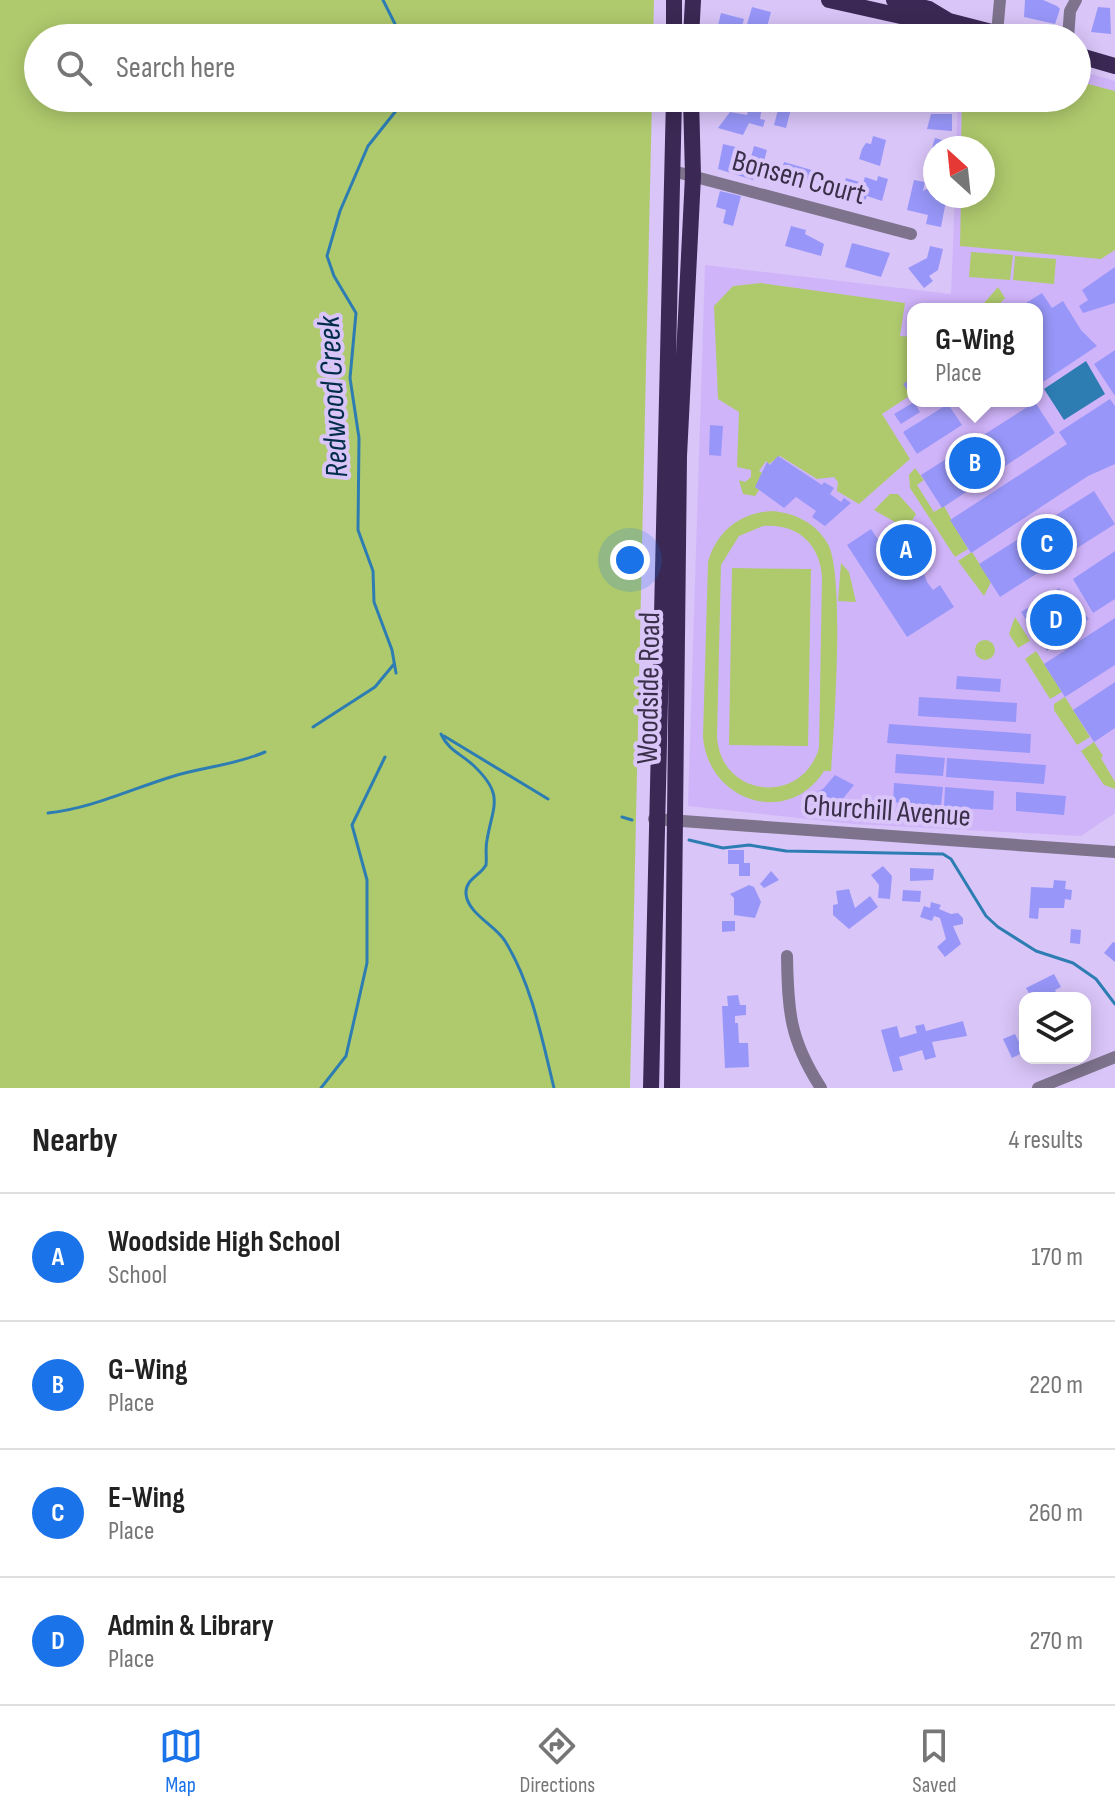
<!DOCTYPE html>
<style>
body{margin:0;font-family:"Sofia Sans Condensed",sans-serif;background:#f6f6f6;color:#222}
.controls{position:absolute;right:24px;bottom:24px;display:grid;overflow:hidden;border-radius:16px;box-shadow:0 4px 20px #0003}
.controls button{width:72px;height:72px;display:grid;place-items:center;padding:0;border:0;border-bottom:2px solid #e0e0e0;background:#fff;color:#222;font:40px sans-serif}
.compass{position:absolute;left:923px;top:136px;width:72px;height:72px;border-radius:50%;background:#fff;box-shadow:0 4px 20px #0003;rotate:333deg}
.you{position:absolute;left:630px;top:560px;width:28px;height:28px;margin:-20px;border:6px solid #fff;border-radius:50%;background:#1a73e8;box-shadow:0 0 0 12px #1a73e833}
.badge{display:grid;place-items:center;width:52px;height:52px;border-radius:50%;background:#1a73e8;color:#fff;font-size:26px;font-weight:700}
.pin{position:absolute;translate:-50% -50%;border:4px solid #fff;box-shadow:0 2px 8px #0006}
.popup{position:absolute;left:907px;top:303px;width:136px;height:104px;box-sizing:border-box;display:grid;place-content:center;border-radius:16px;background:#fff;filter:drop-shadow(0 2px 6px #0005);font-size:26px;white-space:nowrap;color:#767676}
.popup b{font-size:30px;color:#222}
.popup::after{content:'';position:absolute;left:50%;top:100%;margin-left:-16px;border:16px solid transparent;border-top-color:#fff}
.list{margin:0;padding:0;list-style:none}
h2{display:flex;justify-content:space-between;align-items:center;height:104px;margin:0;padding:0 32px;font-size:34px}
h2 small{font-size:26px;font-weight:400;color:#767676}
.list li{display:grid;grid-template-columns:52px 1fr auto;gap:24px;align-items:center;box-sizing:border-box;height:128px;padding:0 32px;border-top:2px solid #e0e0e0}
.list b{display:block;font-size:30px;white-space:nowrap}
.list p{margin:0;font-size:26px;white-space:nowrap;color:#767676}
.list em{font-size:26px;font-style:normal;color:#767676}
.icon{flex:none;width:44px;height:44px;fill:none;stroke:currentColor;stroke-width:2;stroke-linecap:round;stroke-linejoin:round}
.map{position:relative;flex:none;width:1115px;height:1088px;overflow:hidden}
.search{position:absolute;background:#fff;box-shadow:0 4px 20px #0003;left:24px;right:24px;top:24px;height:88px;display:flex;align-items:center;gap:20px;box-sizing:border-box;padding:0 28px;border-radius:44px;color:#767676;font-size:30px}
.sheet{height:616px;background:#fff}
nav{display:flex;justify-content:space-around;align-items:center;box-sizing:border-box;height:112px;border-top:2px solid #e0e0e0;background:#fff;font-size:22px;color:#767676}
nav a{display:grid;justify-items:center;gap:4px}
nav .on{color:#1a73e8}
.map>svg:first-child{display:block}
</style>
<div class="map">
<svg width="1115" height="1088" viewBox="0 0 1115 1088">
<rect width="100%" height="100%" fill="#d9c5f8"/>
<path fill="#d0b4fa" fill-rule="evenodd" d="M1077 70 1115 81V813L1081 836 854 824 688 806 705 265 951 294 955 196H983V148H956L958 98H1077ZM913 309H1037V401H913Z"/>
<path fill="#afca6d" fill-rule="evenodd" d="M0 0H654L653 38H38V98H652L630 1088H0Z
M1077 81 1115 91V250L1101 259 960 246 961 196H983V148H961L962 98H1077Z
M971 252 1013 255 1010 280 969 277Z
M1015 256 1056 259 1054 284 1013 280Z
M761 283 905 303 900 336 913 337V378L904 384 911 395 882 414 910 459 859 504 837 491 838 482 834 477 817 479 780 456 769 464 766 461 759 471 764 474 755 487 759 490 755 496 743 494 739 480 745 482 751 477V470L737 467 739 412 718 399 714 306 733 286Z
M998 287 1005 298 995 309H979Z
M915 468 924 480 917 485 934 512 944 506 968 549 955 557 910 488 909 475Z
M890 494H898L916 514 907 529 874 510Z
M772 511C795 513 816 523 828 544 845 576 834 728 831 771H824C788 828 708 801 703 737L708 562C717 531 740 513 772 511ZM763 526C796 523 820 543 822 577L819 748C802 806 721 798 717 737L721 565 739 536Z
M972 552 991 582 984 596 958 561Z
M841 563 849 572 856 602 838 601Z
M732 568 811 569 808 746 729 745Z
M1015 617 1030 641 1018 648 1009 634Z
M975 650a10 10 0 1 1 20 0a10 10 0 1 1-20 0Z
M1036 651 1062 692 1050 699 1025 659Z
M1065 697 1090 737 1077 745 1054 710V704Z
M1094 742 1103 756 1101 758 1115 782V789L1104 785 1081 751Z"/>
<path fill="#2d7db3" d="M1086 361 1105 394 1064 420 1044 389Z"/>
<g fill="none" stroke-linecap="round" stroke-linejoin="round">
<path stroke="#2d7db3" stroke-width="3" d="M383 0 402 38
M396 673 392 650 374 602 373 571 358 530 359 438 350 378 356 313 334 276 327 256 340 211 368 146 399 107 401 98
M313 727 375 687 394 664
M441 734C449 751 460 753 473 765 505 795 493 805 487 840 485 848 487 857 486 865 480 876 465 879 466 894 468 914 495 925 505 941 532 985 542 1039 554 1088
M444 736 548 799
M48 813C93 808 131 789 174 776 204 767 235 765 265 752
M622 817 632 820
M689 840 723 848 749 845 786 851 943 854 951 859 986 916 998 927 1036 951 1073 963 1096 979 1115 1004
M321 1088 346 1056 367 963V880L352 825 385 757"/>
</g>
<path fill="#9897f9" d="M1025 0H1043L1057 6 1060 9 1055 24 1024 17Z
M752 7 771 12 764 38 716 34 721 13 744 19 740 34 744 35Z
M1098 7 1110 8 1111 34 1091 32Z
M750 104 762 107 760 119 765 120 763 127 749 123 743 135 718 128 730 112 747 115Z
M779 106 791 109 786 128 774 125Z
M931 114H952V131L927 129Z
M873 136 886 140 880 166 859 159 862 149 866 143 871 144Z
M935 138 953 143V148L931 151Z
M723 144 744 149 742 158 756 162 753 180 718 169Z
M754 146 767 150 764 161 751 157Z
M784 162 822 173 821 178 832 181 829 192 805 180 804 184 794 181 793 184 778 180Z
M878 176 888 179 882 201 867 196 865 201 856 198 855 201 840 197 846 178 863 183 865 177 877 181Z
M914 180 925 182 923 191 935 184V196H947L941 227 926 224 928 215 907 210Z
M720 191 741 196 733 226 723 223 726 210 716 207Z
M791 226 806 230 805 234 824 244 821 256 785 246Z
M852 243 890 253 881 277 845 267Z
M930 246 943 249 938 270 929 276 933 281 924 288 908 268 927 258Z
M1115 267V303L1083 313 1079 306 1088 300 1082 290Z
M1042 293 1052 308 1063 301 1081 330 1097 346 1037 386V309H1016Z
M908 317H913V337H909Z
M1115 350V396L1094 364Z
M913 378V399L903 384Z
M1110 399 1115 406V464L1088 476 971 553 950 520 1067 444 1059 432Z
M914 402 920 412 901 424 894 414Z
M1035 402 1055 433 942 508 921 475Z
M948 404 962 425 917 454 903 432Z
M710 425 723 426 721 456 709 455Z
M778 456 822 485 824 482 834 488 830 494 841 502 844 498 851 503 825 526 812 517 816 511 796 497 784 508 755 487 767 462 770 465Z
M1094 491 1115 524 1000 597 979 564Z
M871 529 882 545 892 539 889 535 893 532 914 543 928 560 925 562 928 567 923 571 927 582 933 590 940 585 954 607 907 637 847 545Z
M1115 551V599L1093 613 1073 579Z
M1059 588 1089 619 1057 639 1059 643 1047 651 1021 612Z
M1115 618V665L1065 697 1044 664Z
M957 676 1001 679 1000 692 956 689Z
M1115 682V728L1094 742 1073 710Z
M919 697 1017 703 1016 722 918 716Z
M889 724 1031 734 1030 753 887 743Z
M896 754 945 758 943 776 895 773Z
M947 758 1046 765 1044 784 946 777Z
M835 775 854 785 837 806 811 818 806 797 823 789Z
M894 783 943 787 941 806 893 802Z
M945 787 994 791 993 810 944 807Z
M1016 792 1066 796 1064 815 1016 811Z
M728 850H744V863H750V876H739V864H728Z
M883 866 892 876 890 899 878 898 879 885 871 875Z
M910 868 934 869 933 880 910 881Z
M771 871 779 880 764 888 760 884Z
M1054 880 1066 881 1065 889 1072 890 1071 900 1065 899 1064 908H1039L1038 919 1029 918 1031 887 1053 888Z
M749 885 754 887 761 902 755 918 734 915V898L730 894Z
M849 889 855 908 870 896 878 907 849 929 833 915V905L838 904 836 891Z
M903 890 921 891 920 902 902 901Z
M931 902 941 905 939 909 951 914 958 913 963 918V924L953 926 961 944 945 957 937 947 946 939 940 918 934 916 932 921 920 917 924 906 930 908Z
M722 921H735V931L722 932Z
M1071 929 1081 930 1080 944 1070 943Z
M1113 942 1115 943V962L1104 953Z
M1054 974 1061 987 1055 990 1059 998H1032L1026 988Z
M738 995 740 1005H746V1015L735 1016V1023H738L739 1043H748L749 1067 725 1068 722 1006H728L727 996Z
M963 1021 967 1036 932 1042 936 1057 925 1060 922 1050 899 1057 903 1070 893 1072 881 1030 897 1026 900 1038 917 1033 915 1026 924 1024 926 1031Z
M1015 1034 1024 1052 1012 1058 1003 1039Z"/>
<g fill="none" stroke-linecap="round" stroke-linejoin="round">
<path stroke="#7d738d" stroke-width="12" d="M997 33 1000 0
M1068 38 1070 11 1076 0
M673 171 911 234
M654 819 1115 852
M787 956C788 1013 790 1040 821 1088
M1038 1088 1115 1057"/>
<path stroke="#3b2854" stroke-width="16" d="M674 0V38
M829 0 923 21H945
M894 0 929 9 949 21 1015 38
M691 38 693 0
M1077 55 1115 66
M651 1088 674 98
M672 1088 679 456 693 176 691 98"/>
</g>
<g text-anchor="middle" stroke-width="8" stroke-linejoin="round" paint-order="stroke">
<g font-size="30" fill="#3a2f49" stroke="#d9c5f8">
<text transform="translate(799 177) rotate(15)" y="10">Bonsen Court</text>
<text transform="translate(648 688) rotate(-89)" y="10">Woodside Road</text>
<text transform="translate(887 810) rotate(4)" y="10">Churchill Avenue</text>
</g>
<g font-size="32" font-style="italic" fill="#002d49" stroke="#d9c5f8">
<text transform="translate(332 397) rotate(-93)" y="11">Redwood Creek</text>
</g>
</g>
</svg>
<div class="controls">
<button><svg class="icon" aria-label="layers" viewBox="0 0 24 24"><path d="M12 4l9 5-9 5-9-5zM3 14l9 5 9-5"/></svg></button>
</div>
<svg class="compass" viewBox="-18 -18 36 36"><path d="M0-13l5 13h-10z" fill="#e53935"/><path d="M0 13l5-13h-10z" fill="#767676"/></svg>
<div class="you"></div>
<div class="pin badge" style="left:906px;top:550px">A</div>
<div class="pin badge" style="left:975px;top:463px">B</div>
<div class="popup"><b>G-Wing</b>Place</div>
<div class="pin badge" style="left:1047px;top:544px">C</div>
<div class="pin badge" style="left:1056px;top:620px">D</div>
<div class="search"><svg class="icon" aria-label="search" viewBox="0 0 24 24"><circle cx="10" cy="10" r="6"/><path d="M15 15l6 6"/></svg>Search here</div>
</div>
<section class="sheet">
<h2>Nearby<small>4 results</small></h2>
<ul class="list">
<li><span class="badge">A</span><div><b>Woodside High School</b><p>School</p></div><em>170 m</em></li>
<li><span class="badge">B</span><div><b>G-Wing</b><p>Place</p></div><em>220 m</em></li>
<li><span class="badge">C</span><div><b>E-Wing</b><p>Place</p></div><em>260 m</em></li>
<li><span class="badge">D</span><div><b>Admin &amp; Library</b><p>Place</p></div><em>270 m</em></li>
</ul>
</section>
<nav>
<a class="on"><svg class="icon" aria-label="map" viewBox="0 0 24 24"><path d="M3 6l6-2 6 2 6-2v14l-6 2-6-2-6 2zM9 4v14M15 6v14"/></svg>Map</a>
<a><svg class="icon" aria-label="directions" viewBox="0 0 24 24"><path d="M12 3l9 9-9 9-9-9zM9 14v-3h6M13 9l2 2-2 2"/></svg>Directions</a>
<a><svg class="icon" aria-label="saved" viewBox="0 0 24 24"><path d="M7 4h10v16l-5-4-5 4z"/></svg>Saved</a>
</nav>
